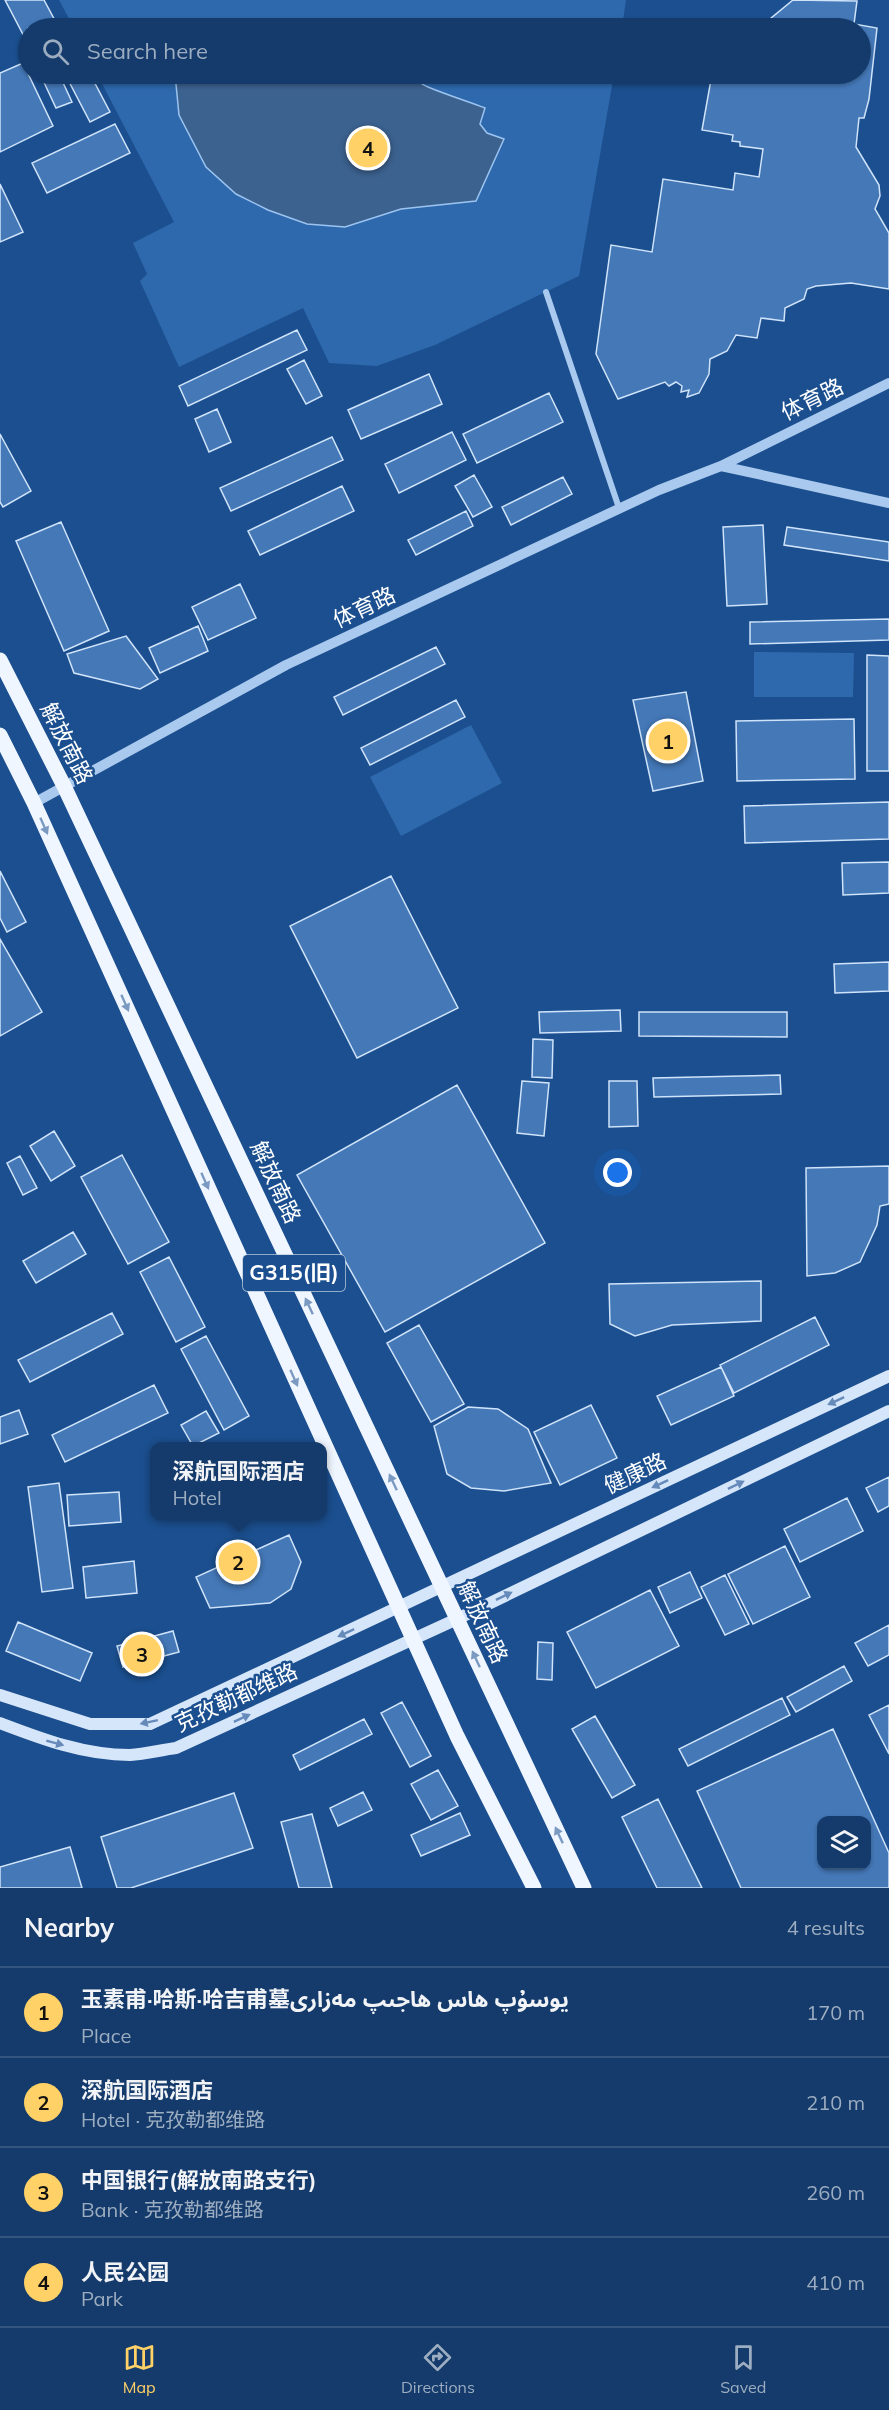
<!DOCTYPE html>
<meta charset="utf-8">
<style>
body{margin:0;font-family:Mulish,"Noto Sans Arabic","Noto Sans SC",sans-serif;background:#1d4271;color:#f1f3f6}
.controls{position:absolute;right:18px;bottom:18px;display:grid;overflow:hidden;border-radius:12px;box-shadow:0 2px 4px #0004}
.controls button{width:54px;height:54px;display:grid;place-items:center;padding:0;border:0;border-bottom:2px solid #33557e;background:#143b6b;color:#f1f3f6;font:30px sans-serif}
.you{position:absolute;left:618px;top:1173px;width:21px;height:21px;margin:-15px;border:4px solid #fff;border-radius:50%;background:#1a73e8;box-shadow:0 0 0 9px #1a73e833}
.badge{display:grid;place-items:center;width:39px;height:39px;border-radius:50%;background:#ffd166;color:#111;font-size:20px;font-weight:700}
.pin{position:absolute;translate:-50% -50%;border:3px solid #fff;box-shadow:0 2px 6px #0006}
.popup{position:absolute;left:150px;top:1442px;width:177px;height:78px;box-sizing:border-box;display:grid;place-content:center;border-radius:12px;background:#143b6b;filter:drop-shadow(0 2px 4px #0005);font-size:20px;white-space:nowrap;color:#9dadc1}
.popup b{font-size:22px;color:#f1f3f6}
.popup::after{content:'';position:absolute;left:50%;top:100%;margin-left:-12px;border:12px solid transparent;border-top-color:#143b6b}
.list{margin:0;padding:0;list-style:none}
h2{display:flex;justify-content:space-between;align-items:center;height:78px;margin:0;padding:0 24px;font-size:26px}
h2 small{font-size:20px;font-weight:400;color:#9dadc1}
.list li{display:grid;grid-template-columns:39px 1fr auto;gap:18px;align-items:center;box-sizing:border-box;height:90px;padding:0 24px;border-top:2px solid #33557e}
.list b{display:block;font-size:22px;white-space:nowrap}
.list p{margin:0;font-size:20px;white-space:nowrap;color:#9dadc1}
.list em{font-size:20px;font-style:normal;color:#9dadc1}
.icon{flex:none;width:33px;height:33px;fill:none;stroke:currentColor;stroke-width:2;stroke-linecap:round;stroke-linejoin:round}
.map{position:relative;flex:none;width:889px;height:1888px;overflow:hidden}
.search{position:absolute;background:#143b6b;box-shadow:0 2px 4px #0004;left:18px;right:18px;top:18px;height:66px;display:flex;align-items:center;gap:15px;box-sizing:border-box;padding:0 21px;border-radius:33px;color:#9dadc1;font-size:22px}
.sheet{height:438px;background:#143b6b}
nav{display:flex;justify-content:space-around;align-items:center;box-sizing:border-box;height:84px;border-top:2px solid #33557e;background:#143b6b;font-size:16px;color:#9dadc1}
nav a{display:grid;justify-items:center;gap:3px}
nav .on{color:#ffd166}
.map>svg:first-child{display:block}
</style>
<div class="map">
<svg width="889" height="1888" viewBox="0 0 889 1888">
<rect width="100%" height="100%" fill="#1b4f8f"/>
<path fill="#2e69ad" d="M59 0H626L622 28H74Z
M97 74H614L579 276 435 345 377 366 329 363 303 308 179 367 140 281 147 274 133 243 174 222Z
M754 652 854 653 853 697H754Z
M471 725 502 783 401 836 370 777Z"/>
<path fill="#3c6290" stroke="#9cc4f0" stroke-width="1.5" d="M175 74H327C348 86 380 67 404 74 413 76 420 84 428 87 447 95 467 101 485 108L480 124 487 133 504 139 476 201 401 209 345 227 307 224 268 210 236 194 206 167 179 115Z"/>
<path fill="#4478b7" stroke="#cfe3fa" stroke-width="1.5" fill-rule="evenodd" d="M5 0H44L59 28H28V44Z
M793 0 857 1 854 24 877 28 869 99 864 118H859L856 147 879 185 880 196 875 209 889 233V289L851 283 816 286 807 289 804 299 785 308 784 321 761 318 757 338 736 335 727 351 710 359 709 374 699 393 687 397 689 390 681 392 682 386 676 382 669 386 665 382 618 399 596 354 611 245 652 252 663 179 733 190 735 173 759 177 763 149 740 146V142L732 141 733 135 702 130 712 74H860V28H759Z
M23 63 53 126 0 152V73Z
M46 74H59L72 102 56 108 41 76Z
M65 74H90L110 112 90 122Z
M115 124 130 153 47 193 32 163Z
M0 184 23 232 0 242Z
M297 330 307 350 188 406 179 386Z
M304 360 322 396 306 404 287 369Z
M429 374 442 404 361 439 348 410Z
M549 393 563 422 477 463 463 434Z
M217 409 231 442 209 452 195 419Z
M452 432 466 460 399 493 385 464Z
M0 434 31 491 3 507 0 502Z
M332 437 343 460 231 511 220 488Z
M474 475 492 507 473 517 455 486Z
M563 477 572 494 511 525 502 507Z
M342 486 354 511 260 555 248 531Z
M466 511 473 526 416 555 408 540Z
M61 522 109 631 64 651 16 541Z
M763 525 767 604 727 606 723 527Z
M787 527 889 542V561L784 545Z
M240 584 256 618 208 640 192 607Z
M889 619V640L750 644V622Z
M198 626 208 651 160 673 149 648Z
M126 636 158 679 140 689 74 673 67 654Z
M436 647 445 664 343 715 334 697Z
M867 655 889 656V771H867Z
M686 692 703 781 653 791 633 700Z
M456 700 465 717 370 765 361 748Z
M854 719 855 779 737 781 736 721Z
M889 802V839L745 843 744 806Z
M889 862V893L843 895 842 863Z
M0 871 26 922 7 932 0 918Z
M391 876 458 1008 357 1058 290 926Z
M0 939 42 1012 0 1036Z
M889 962V991L835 993 834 964Z
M620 1010 621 1031 540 1033 539 1012Z
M639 1012H787V1037L639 1036Z
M533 1039 553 1040 552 1078 532 1077Z
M780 1075 781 1094 654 1097 653 1078Z
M522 1081 549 1083 544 1136 517 1133Z
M609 1081H637L638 1126 609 1127Z
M457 1085 545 1243 385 1332 297 1175Z
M54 1131 75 1166 51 1181 30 1146Z
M122 1155 169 1242 128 1264 81 1177Z
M20 1156 37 1188 23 1195 7 1163Z
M889 1166V1204L880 1206 877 1225 860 1262 835 1273 807 1276 806 1168Z
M73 1232 86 1254 36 1283 23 1261Z
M169 1257 205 1327 176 1342 140 1272Z
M761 1281V1321L672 1325 635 1336 610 1324 609 1284Z
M112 1313 123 1334 30 1382 18 1360Z
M815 1317 829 1345 734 1393 720 1365Z
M419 1325 464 1404 431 1422 387 1343Z
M206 1336 249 1416 224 1430 181 1349Z
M721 1367 734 1396 671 1425 657 1396Z
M154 1385 168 1413 65 1462 52 1435Z
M591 1405 617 1458 560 1485 534 1432Z
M468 1407 498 1409 528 1429 551 1483 504 1491 471 1488 447 1474 434 1426Z
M19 1410 28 1434 0 1444V1417Z
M206 1411 219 1433 193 1446 181 1425Z
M889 1477V1506L878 1512 866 1488Z
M59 1483 73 1588 42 1592 28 1487Z
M119 1492 121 1522 69 1526 67 1495Z
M847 1498 863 1531 800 1562 784 1529Z
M289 1535 301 1562 291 1589 270 1603 210 1608 196 1577Z
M785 1546 810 1597 753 1624 728 1574Z
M134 1561 137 1593 86 1598 83 1567Z
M690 1572 702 1598 670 1613 658 1587Z
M725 1575 749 1624 725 1635 701 1587Z
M650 1590 679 1646 596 1688 567 1632Z
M18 1622 92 1653 80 1681 6 1651Z
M889 1625V1655L868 1666 855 1643Z
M173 1631 179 1652 123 1667 117 1646Z
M538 1642 553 1643 552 1680 537 1679Z
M844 1666 852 1681 796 1712 787 1697Z
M782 1698 790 1715 688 1766 679 1749Z
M402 1702 431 1756 410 1767 381 1713Z
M889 1705V1754L869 1715Z
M595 1716 635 1785 612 1798 572 1729Z
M364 1719 372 1734 300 1770 293 1755Z
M833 1729 889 1853V1888H741L697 1791ZM822 1820H866V1866H822Z
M438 1770 458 1806 431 1820 411 1784Z
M363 1792 372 1810 338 1826 330 1808Z
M234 1793 253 1848 131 1888H117L101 1837Z
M658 1799 702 1888H657L622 1817Z
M460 1813 470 1835 421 1856 411 1835Z
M312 1814 332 1888H299L281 1822Z
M70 1847 82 1888H0V1867Z"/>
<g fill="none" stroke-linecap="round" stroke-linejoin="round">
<path stroke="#a9c9ee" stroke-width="6" d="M546 292 619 508"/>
<path stroke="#a9c9ee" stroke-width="10" d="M721 466 889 383
M34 803 286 665 659 490 721 466 889 503"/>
<path stroke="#d6e6fa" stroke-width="12" d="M0 1695 90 1724H150L889 1376
M0 1723C42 1739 84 1755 130 1755 145 1754 161 1750 176 1748L457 1619 889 1411"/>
<path stroke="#f0f6ff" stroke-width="15" d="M0 660 64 786 584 1888
M0 735 34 803 457 1736 534 1888"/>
</g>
<defs><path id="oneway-solid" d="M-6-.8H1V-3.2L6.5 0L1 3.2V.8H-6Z" transform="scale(1.5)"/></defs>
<g fill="#7b9ac1">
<use href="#oneway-solid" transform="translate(44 826) rotate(66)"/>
<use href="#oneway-solid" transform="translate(125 1003) rotate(66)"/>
<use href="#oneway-solid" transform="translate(205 1181) rotate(66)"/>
<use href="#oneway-solid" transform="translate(309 1306) rotate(-115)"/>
<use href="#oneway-solid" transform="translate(294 1378) rotate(66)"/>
<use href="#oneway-solid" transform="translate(393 1482) rotate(-115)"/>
<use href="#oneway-solid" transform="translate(476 1659) rotate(-115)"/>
<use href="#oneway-solid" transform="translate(559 1835) rotate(-115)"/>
</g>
<g fill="#668bba">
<use href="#oneway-solid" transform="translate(836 1401) rotate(155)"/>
<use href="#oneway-solid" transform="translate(660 1484) rotate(155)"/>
<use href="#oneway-solid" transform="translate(736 1485) rotate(-26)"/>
<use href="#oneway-solid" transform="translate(504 1596) rotate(-26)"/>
<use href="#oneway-solid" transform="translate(346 1633) rotate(155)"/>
<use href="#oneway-solid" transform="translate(242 1718) rotate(-25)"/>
<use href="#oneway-solid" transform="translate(149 1722) rotate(168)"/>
<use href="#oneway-solid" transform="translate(55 1743) rotate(15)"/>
</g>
<g text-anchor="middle" stroke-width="5" stroke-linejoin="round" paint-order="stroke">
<rect fill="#1b4f8f" stroke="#bbcadd" stroke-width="1.5" x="243" y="1255" width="102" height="36" rx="4.5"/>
<g font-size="21" font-weight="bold" fill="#fff">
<text x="294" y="1280">G315(旧)</text>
</g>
<g font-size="22" fill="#fff" stroke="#1b4f8f">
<text transform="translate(812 399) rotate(-26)" y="8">体育路</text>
<text transform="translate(364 607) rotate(-25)" y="8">体育路</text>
<text transform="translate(67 743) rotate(63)" y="8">解放南路</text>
<text transform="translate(276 1182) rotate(65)" y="8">解放南路</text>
<text transform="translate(635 1473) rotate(-25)" y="8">健康路</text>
<text transform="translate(483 1622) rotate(65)" y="8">解放南路</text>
<text transform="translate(236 1697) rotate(-25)" y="8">克孜勒都维路</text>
</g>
</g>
</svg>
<div class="controls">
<button><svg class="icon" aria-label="layers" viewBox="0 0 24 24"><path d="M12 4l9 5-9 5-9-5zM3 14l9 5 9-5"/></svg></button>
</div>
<div class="you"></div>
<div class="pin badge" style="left:668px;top:741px">1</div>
<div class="pin badge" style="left:238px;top:1562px">2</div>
<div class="popup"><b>深航国际酒店</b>Hotel</div>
<div class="pin badge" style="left:142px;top:1654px">3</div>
<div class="pin badge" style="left:368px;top:148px">4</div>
<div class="search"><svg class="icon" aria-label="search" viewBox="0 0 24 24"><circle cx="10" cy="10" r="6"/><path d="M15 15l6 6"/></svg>Search here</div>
</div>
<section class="sheet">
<h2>Nearby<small>4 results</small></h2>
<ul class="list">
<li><span class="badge">1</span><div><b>玉素甫·哈斯·哈吉甫墓يوسۇپ ھاس ھاجىپ مەزارى</b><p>Place</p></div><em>170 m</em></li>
<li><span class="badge">2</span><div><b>深航国际酒店</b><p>Hotel · 克孜勒都维路</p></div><em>210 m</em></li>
<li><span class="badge">3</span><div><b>中国银行(解放南路支行)</b><p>Bank · 克孜勒都维路</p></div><em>260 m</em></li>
<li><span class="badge">4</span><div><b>人民公园</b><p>Park</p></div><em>410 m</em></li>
</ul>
</section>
<nav>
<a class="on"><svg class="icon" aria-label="map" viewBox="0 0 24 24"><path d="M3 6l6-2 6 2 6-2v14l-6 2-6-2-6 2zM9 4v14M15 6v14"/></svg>Map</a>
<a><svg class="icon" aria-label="directions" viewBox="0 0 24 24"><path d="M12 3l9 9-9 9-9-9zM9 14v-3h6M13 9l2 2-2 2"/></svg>Directions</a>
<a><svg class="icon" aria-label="saved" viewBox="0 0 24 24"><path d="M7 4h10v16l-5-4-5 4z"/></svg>Saved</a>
</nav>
